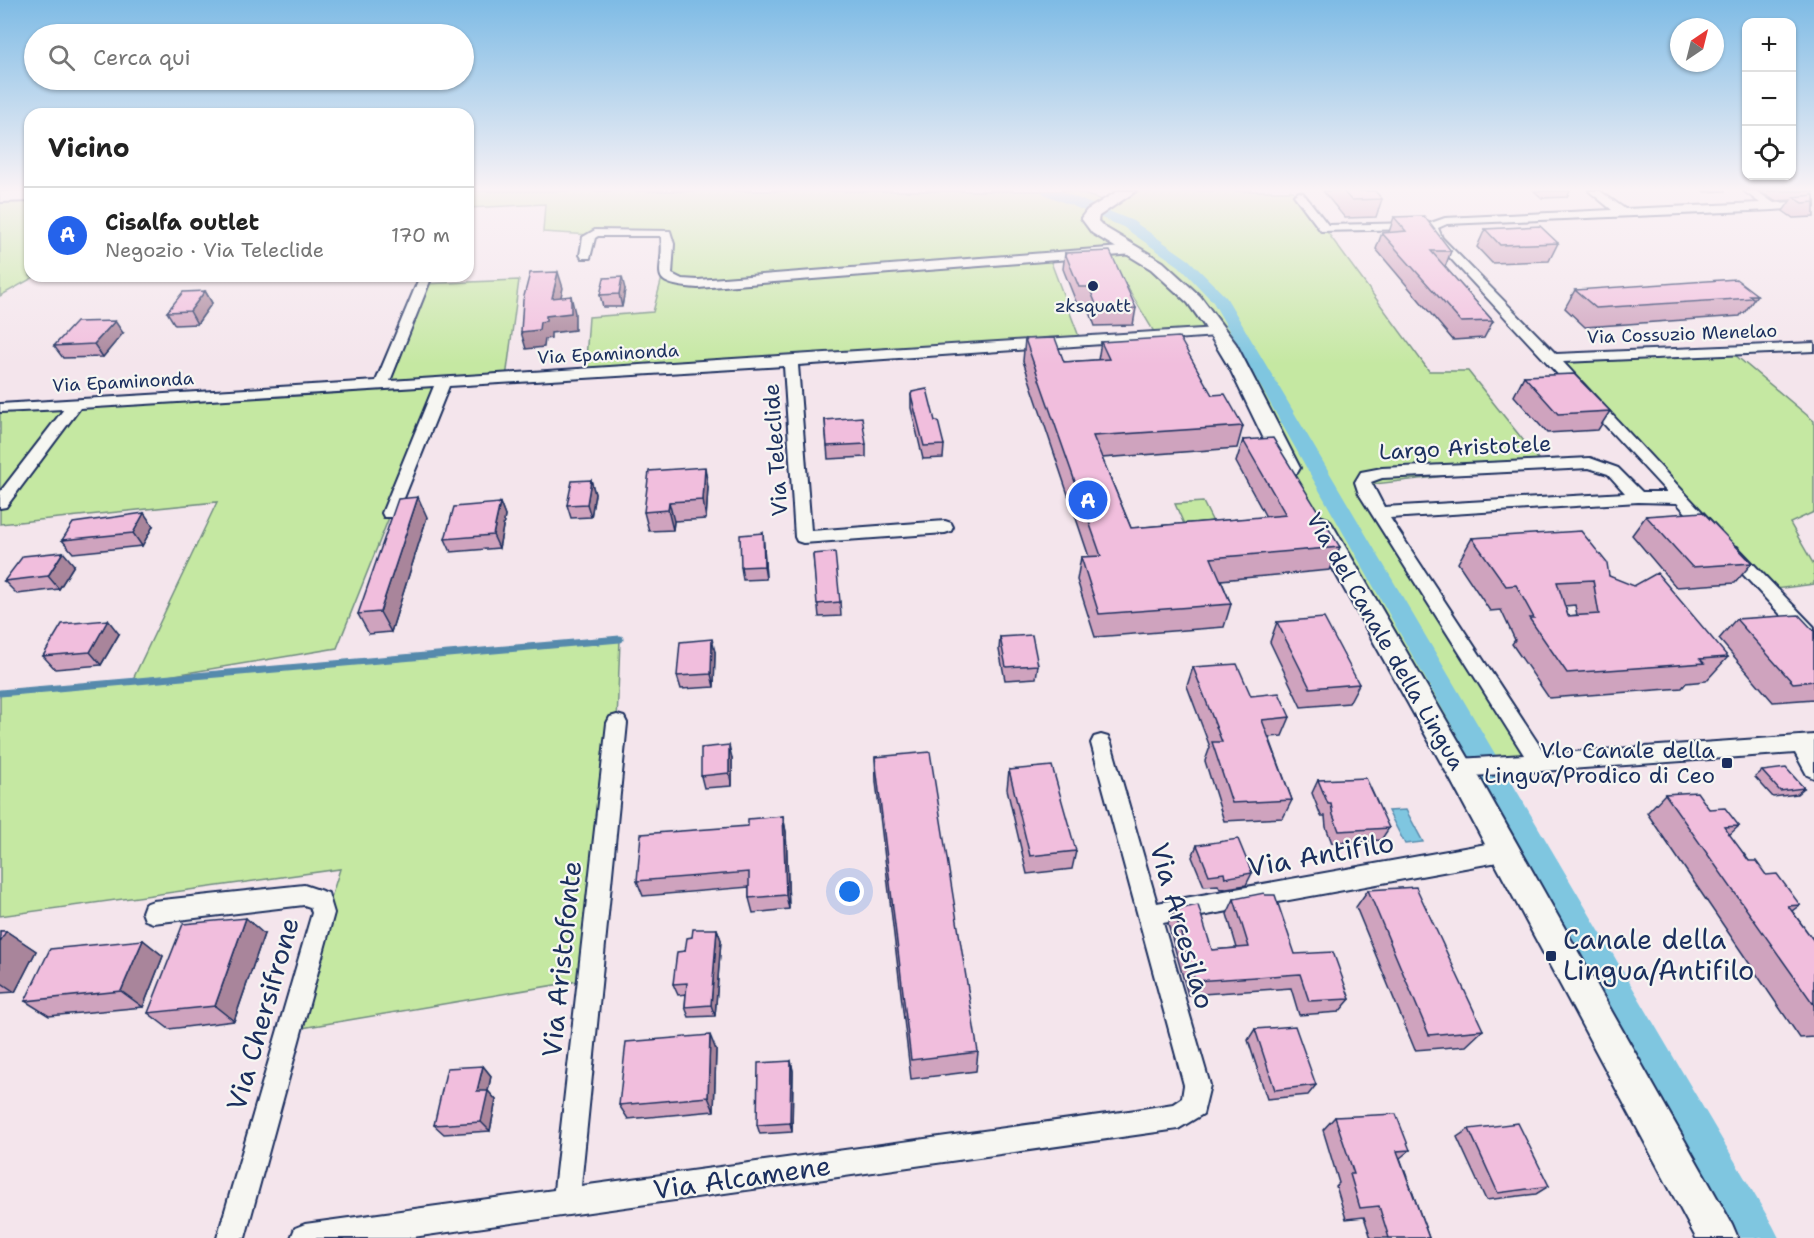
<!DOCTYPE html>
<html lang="it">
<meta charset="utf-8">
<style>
body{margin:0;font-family:"Shantell Sans",sans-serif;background:#f2f2f2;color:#222}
.controls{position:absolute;right:18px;top:18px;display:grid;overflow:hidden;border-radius:12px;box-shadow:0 2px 4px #0004}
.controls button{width:54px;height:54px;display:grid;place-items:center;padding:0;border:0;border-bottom:2px solid #e0e0e0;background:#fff;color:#222;font:30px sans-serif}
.compass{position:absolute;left:1670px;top:18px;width:54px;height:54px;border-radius:50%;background:#fff;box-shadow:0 2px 4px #0004;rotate:35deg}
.you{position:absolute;left:850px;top:892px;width:21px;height:21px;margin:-15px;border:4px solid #fff;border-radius:50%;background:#1a73e8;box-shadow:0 0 0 9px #1a73e833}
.badge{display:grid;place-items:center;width:39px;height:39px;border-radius:50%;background:#2563eb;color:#fff;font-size:20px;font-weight:700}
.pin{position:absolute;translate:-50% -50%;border:3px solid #fff;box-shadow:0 2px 6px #0006}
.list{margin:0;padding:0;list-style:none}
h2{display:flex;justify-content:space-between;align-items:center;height:78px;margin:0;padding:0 24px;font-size:26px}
h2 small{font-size:20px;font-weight:400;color:#767676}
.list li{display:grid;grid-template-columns:39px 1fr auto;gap:18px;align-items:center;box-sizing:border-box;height:96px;padding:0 24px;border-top:2px solid #e0e0e0}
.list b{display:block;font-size:22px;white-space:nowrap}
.list p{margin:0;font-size:20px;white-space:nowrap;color:#767676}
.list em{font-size:20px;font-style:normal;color:#767676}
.icon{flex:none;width:33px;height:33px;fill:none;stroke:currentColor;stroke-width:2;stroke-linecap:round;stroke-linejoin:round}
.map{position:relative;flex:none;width:1814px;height:1238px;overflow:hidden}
.search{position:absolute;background:#fff;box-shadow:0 2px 4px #0004;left:24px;top:24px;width:450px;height:66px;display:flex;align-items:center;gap:15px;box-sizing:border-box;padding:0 21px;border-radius:33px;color:#767676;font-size:22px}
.panel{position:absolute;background:#fff;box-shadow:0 2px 4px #0004;left:24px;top:108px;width:450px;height:174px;border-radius:18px}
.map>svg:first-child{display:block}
</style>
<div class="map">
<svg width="1814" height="1238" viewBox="0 0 1814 1238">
<rect width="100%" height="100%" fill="#f4e5ec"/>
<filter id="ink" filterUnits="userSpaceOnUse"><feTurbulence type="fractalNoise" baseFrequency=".0167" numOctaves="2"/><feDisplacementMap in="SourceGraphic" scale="12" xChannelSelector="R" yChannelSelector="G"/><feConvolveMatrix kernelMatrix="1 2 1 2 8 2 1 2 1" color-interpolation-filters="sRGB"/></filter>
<g filter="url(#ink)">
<path fill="#c5e8a2" stroke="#708c80" stroke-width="1.5" d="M468 191H1073L1112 203 1128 191H1293L1325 229 1429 371H1468L1543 465 1365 485 1540 763 1459 768 1217 333 1157 337 1107 253 1049 257 1081 342 585 374 589 317 653 312 664 270 662 232 591 235 543 232 545 204 468 208Z
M30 200V276H36L0 296V201Z
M519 280 506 378 443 382 337 648 144 680 620 639 617 723 590 979 290 1030 340 869 0 916V693L132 681 217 502 0 524V408L381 386 423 284Z
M1729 350 1814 421V512L1790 523 1814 565V584L1768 590 1552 358Z
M1203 502 1213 522 1184 524 1175 504Z"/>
<path fill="#7fc6e0" stroke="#578aac" stroke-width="1.5" d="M1406 810 1423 842 1405 844 1388 811Z"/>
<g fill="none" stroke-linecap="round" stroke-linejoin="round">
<path stroke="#578aac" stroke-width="7" d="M0 693 620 639"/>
<path fill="#7fc6e0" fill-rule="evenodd" d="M1042 191H1060L1133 221 1189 260 1226 297 1773 1226 1779 1238H1741L1213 302 1179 266 1123 227 1044 194Z"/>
<g stroke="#1b2f5e" stroke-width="4">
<path id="street" d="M1589 191H1600L1625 209 1760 203 1744 191H1756L1774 203 1814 201V207L1773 210 1447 224 1438 228 1442 238 1556 354 1814 343V351L1563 362 1720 531 1718 535H1706L1677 503 1638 502 1390 518 1545 754 1814 735V778L1807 775 1795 753 1459 777 1452 774 1449 768 1452 762 1459 759 1524 755 1359 494 1355 482 1361 472 1382 468 1590 458 1618 468 1642 492H1667L1427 233 1428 224 1445 218 1612 210ZM1589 468 1608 474 1625 493 1384 507 1371 482 1382 478Z
M1299 192 1303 193 1328 225 1415 223 1421 226 1415 229 1321 231 1294 195Z
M595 230 670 231 674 244 672 274 682 279 698 280 1134 246 1140 250 1134 254 698 288C642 284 666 273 661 236H598L595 238 590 258H582L580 255 583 237Z
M420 276H432L390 381 1217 328 1224 332 1217 336 798 365 811 531 945 521 951 523 953 527 951 531 945 533 803 543 797 541 795 537 784 366 449 386 398 513 396 517H384L382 513 434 386 80 408 6 507 0 508V492L64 409 0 412V404L376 381Z
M1731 545 1737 547 1814 627V646L1808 644 1725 555 1723 551 1725 547Z
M617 715 624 717 627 723 581 1186 1136 1110 1173 1104 1182 1098 1184 1085 1091 743 1094 737 1101 735 1108 737 1111 743 1157 903 1503 841 1511 844 1514 851 1511 858 1503 861 1163 923 1210 1085 1203 1114 1178 1129 406 1238H291L295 1228 305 1224 554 1190 607 723 610 717Z
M304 885 328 893 334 913 245 1238H217L312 913 310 907 304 905 153 923 145 920 142 912 145 904 153 901Z"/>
</g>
<g stroke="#1b2f5e" stroke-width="4">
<path id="secondary" d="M30 191V201L0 202V192Z
M1118 191H1136L1099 216 1098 221 1104 227 1163 262 1200 296 1236 344 1300 468 1297 473 1289 475 1281 473 1278 468 1230 369 1203 324 1188 303 1151 269 1092 233 1081 218 1087 210Z
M1320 516 1328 519 1332 524 1469 759 1732 1224 1738 1238H1696L1449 777 1308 524 1312 519Z"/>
</g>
<use href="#street" fill="#f6f6f2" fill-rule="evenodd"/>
<use href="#secondary" fill="#f6f6f2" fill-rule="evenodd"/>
</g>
<path fill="#cfa3be" stroke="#1b2f5e" stroke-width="1.5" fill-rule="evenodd" d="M1323 191H1375L1382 199 1376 217 1345 218Z
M1534 191H1570L1567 197 1542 198Z
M1703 191H1726L1705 192Z
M1759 191H1814L1812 195H1814V217L1793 218 1783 211 1791 200 1775 201Z
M1394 217 1451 251 1445 267 1493 321 1484 338 1453 340 1376 249 1382 233 1389 232Z
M1485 229 1558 243 1549 261 1492 263 1477 247Z
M1065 253 1136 308 1133 325 1095 326 1087 304H1077L1063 269Z
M625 289 622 307H603L600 295Z
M1575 290 1757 295 1744 313H1742L1740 316 1585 327 1565 308Z
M205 291 212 303 197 324 175 325 167 312Z
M123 333 103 357 63 358 54 346Z
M1025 339 1064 362 1098 360 1101 342 1212 395 1243 426 1237 448 1102 458 1131 528 1266 517 1236 462 1243 440 1340 547 1330 570 1221 580 1231 604 1224 627 1095 637 1077 580 1081 557H1089L1023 361Z
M1524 376 1610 411 1598 430 1547 433 1514 396Z
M911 395 935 421 944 445 943 458 923 459 911 408Z
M825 420 866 444V457L828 459Z
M591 480 595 494 591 517 571 518 567 505Z
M708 487 706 519 674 521 673 530 649 531 644 512Z
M500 503 505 516 499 548 451 552 445 539Z
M1646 516 1752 563 1735 583 1676 587 1632 535Z
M427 517 391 632 369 634 358 614Z
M153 526 142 546 73 553 62 540Z
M763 533 764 547 766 579 743 580 741 567Z
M1472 538 1609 576 1728 657 1706 681 1686 683 1682 688 1549 698 1512 644 1515 640 1501 610 1490 611 1458 563ZM1575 605 1577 615 1568 616 1565 606Z
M813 554 840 602 841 616 819 617Z
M74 565 59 589 17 594 4 581Z
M1736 619 1814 631V699L1773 702 1719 639Z
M1277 622 1359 684 1349 703 1301 707 1270 642Z
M119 634 101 665 55 669 43 656Z
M1000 637 1038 665 1036 678 1005 680 999 650Z
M715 652 714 687 681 689 677 676Z
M1193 667 1251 696 1290 717 1282 736 1269 737 1292 800 1283 818 1224 821 1205 761 1210 747 1187 686Z
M875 757 978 1052 976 1071 911 1079 876 782Z
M732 758V786L704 788 701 776Z
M1009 770 1076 851 1072 869 1027 874 1007 789Z
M1762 771 1804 788 1797 794 1773 797 1755 777Z
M1318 780 1389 828 1381 840 1332 843 1326 827 1325 816H1321L1312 793Z
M1665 794 1709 809 1739 826 1729 835 1749 861 1766 875 1800 905 1792 911 1814 941V1037L1800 1038 1647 813Z
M783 816 786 832 789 909 753 913 749 898V887L643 896 637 881 748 826Z
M1197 845 1252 873 1246 885 1220 889 1218 885 1204 886 1192 857Z
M1368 890 1483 1030 1466 1046 1415 1050 1356 907Z
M1234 899 1295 954 1350 999 1339 1012 1299 1015 1291 988 1188 995 1168 924 1174 910 1212 950 1237 948 1227 914Z
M717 929 721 940 715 1016 689 1017 685 1007 686 994 678 995 673 984 685 951 692 937Z
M0 931H6L36 951 15 992 0 993Z
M264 934 234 1021 169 1029 148 1013Z
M143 940 163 956 143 1007 49 1016 25 1001Z
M1255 1029 1316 1085 1308 1095 1267 1099 1248 1040Z
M716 1050 714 1111 628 1119 619 1105Z
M791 1061 793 1071 792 1132 760 1134 757 1125Z
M483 1066 491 1076 488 1091 496 1100 490 1131 444 1134 434 1125Z
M1335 1117 1410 1150 1400 1158 1429 1238H1371L1364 1217 1346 1219 1336 1186 1339 1183 1323 1130Z
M1469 1129 1549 1186 1536 1194 1486 1200 1457 1137Z"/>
<path fill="#a9859b" stroke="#1b2f5e" stroke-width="1.5" d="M558 272 563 288 557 314 571 296 575 313V330L551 333V338L545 339 544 347 526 349 521 332 540 322 546 316 552 298Z
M622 277 625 289 622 307 619 294Z
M205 291 212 303 197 324 190 311Z
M115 321 123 333 103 357 94 344Z
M705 467 708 487 706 519 703 500Z
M591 480 595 494 591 517 587 504Z
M418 497 427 517 391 632 380 612Z
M669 502 674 521 673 530 668 510Z
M500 503 505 516 499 548 493 535Z
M144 513 153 526 142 546 133 533Z
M763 533 764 547 766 579 764 566Z
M63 552 74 565 59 589 48 576Z
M108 620 119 634 101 665 90 652Z
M712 639 715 652 714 687 711 674Z
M729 745 732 758V786L729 773Z
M783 816 786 832 789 909 786 895Z
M246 918 264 934 234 1021 215 1006Z
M717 929 721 940 715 1016 711 1005Z
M6 931 36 951 15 992 0 982V937Z
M143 940 163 956 143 1007 121 991Z
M710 1035 716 1050 714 1111 708 1097Z
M791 1061 793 1071 792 1132 790 1123Z
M483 1066 491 1076 488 1091 496 1100 490 1131 481 1122 477 1091Z"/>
<path fill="#f1bedd" stroke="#1b2f5e" stroke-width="1.5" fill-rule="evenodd" d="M1343 191H1375L1382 199 1351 200Z
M1814 195V202L1803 203 1793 197Z
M1424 216 1451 251H1431L1493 321 1461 322 1382 233 1406 231 1394 217Z
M1540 226 1558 243 1500 245 1485 229Z
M1110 251 1136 308 1098 309 1089 287H1079L1065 253Z
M558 272 552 298 571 296V313L546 316V321L540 322 539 330 521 332 523 300 530 273Z
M622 277 619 294 600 295 604 278Z
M1736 279 1757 295H1749L1753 298 1596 308 1575 290Z
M205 291 190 311 167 312 183 292Z
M115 321 94 344 54 346 76 322Z
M1179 337 1212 395 1225 394 1243 426 1093 436 1131 528 1286 515 1243 440 1273 438 1340 547 1211 558 1231 604 1099 614 1081 557 1101 556 1025 339 1055 338 1064 362 1109 359 1101 342Z
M1574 374 1610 411 1558 414 1524 376Z
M927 389 935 421H938L944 445 924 446 911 395 912 392Z
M862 417 866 444 827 446 825 420Z
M705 467 703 500 669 502 668 510 644 512 649 471Z
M591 480 587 504 567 505 572 481Z
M418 497 380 612 358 614 398 499Z
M500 503 493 535 445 539 454 507Z
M1703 512 1752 563 1692 567 1646 516Z
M144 513 133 533 62 540 73 523Z
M1581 531 1607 563 1609 576 1634 586 1657 573 1728 657 1700 659 1704 663 1567 673 1529 618H1534L1516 585 1506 586 1472 538ZM1593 580 1599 614 1568 616 1557 582Z
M763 533 764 566 741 567 740 535Z
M63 552 48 576 4 581 23 556Z
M835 552 840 602 817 604 813 554Z
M1799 615 1814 631V681L1793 683 1736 619Z
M1324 618 1359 684 1310 688 1277 622Z
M108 620 90 652 43 656 62 624Z
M1032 635 1038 665 1006 667 1000 637Z
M712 639 711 674 677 676 680 642Z
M1237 664 1251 696 1279 693 1290 717 1262 720 1292 800 1232 803 1212 742H1222L1193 667Z
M729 745V773L701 776V748Z
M930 752 978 1052 911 1060 875 757Z
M1052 766 1076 851 1030 856 1009 770Z
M1786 768 1804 788 1780 791 1762 771Z
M1366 778 1389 828 1339 831 1333 815 1331 804H1328L1318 780Z
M1697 792 1709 809 1725 808 1739 826 1724 827 1749 861H1756L1766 875 1777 874 1800 905 1788 906 1814 941V1005L1665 794Z
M783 816 786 895 749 898V872L637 881 641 834 748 826V819Z
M1238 839 1252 873 1225 878 1224 873 1209 875 1197 845Z
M1416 887 1483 1030 1429 1035 1368 890Z
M1264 893 1265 895H1275L1295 954 1333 952 1350 999 1309 1001 1300 974 1195 981 1174 910 1198 905 1212 950 1249 947 1234 899Z
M246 918 215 1006 148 1013 183 924Z
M693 929H717L711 1005 685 1007 687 983 673 984 677 952 685 951 687 938 692 937Z
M0 931H6L0 942Z
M143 940 121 991 25 1001 50 949Z
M1295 1026 1316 1085 1275 1090 1255 1029Z
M710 1035 708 1097 619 1105 626 1042Z
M791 1061 790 1123 757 1125 758 1063Z
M483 1066 477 1091H488L481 1122 434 1125 447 1068Z
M1396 1114 1410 1150 1397 1151 1429 1238H1389L1379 1206 1360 1208 1350 1174H1354L1335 1117Z
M1518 1123 1549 1186 1498 1193 1469 1129Z"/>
</g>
<linearGradient id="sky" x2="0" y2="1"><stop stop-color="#7ebbe5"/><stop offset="0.52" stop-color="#faf3f6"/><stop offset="1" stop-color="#faf3f6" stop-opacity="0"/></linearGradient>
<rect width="1814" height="364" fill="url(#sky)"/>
<g fill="#1b2f5e" stroke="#f6f6f2" stroke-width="2">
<circle cx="1093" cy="286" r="6"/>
<rect x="1721" y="757" width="12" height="12" rx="3"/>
<rect x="1545" y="950" width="12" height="12" rx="3"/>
</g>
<g text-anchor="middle" stroke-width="4.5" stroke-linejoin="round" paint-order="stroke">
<g font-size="18" fill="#1b2f5e" stroke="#f6f6f2">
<text x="1093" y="312">zksquatt</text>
</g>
<g font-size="18" fill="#1b2f5e" stroke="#f6f6f2">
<text transform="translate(1682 334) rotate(-2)" y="6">Via Cossuzio Menelao</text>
<text transform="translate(608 354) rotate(-3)" y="6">Via Epaminonda</text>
<text transform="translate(123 382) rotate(-3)" y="6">Via Epaminonda</text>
</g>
<g font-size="22" fill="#1b2f5e" stroke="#f6f6f2">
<text transform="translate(1465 447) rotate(-3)" y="8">Largo Aristotele</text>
<text transform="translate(775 450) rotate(-94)" y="8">Via Teleclide</text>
<text transform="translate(1386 641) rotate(60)" y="8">Via del Canale della Lingua</text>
</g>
<g font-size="22" fill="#1b2f5e" stroke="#f6f6f2" text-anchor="end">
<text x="1715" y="758">Vlo Canale della<tspan x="1715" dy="25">Lingua/Prodico di Ceo</tspan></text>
</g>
<g font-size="27" fill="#1b2f5e" stroke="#f6f6f2">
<text transform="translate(1321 855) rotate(-10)" y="9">Via Antifilo</text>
<text transform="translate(1182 926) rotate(74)" y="9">Via Arcesilao</text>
<text transform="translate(562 959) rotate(-84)" y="9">Via Aristofonte</text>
<text transform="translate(263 1014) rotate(-74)" y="9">Via Chersifrone</text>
<text transform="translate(742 1178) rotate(-8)" y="9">Via Alcamene</text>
</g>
<g font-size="27" fill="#1b2f5e" stroke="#f6f6f2" text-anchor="start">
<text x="1563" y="949">Canale della<tspan x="1563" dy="31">Lingua/Antifilo</tspan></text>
</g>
</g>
</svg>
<div class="controls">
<button>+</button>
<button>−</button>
<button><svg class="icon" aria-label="locate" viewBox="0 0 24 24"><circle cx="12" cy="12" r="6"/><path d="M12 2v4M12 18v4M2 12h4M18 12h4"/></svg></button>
</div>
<svg class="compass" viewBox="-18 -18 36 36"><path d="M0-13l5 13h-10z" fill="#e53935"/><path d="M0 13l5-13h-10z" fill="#767676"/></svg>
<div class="you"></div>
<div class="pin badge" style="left:1088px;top:500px">A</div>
<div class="search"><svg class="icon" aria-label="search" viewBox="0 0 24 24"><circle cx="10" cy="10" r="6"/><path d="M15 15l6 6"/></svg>Cerca qui</div>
<section class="panel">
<h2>Vicino<small></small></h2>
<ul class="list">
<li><span class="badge">A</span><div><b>Cisalfa outlet</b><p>Negozio · Via Teleclide</p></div><em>170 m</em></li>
</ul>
</section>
</div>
